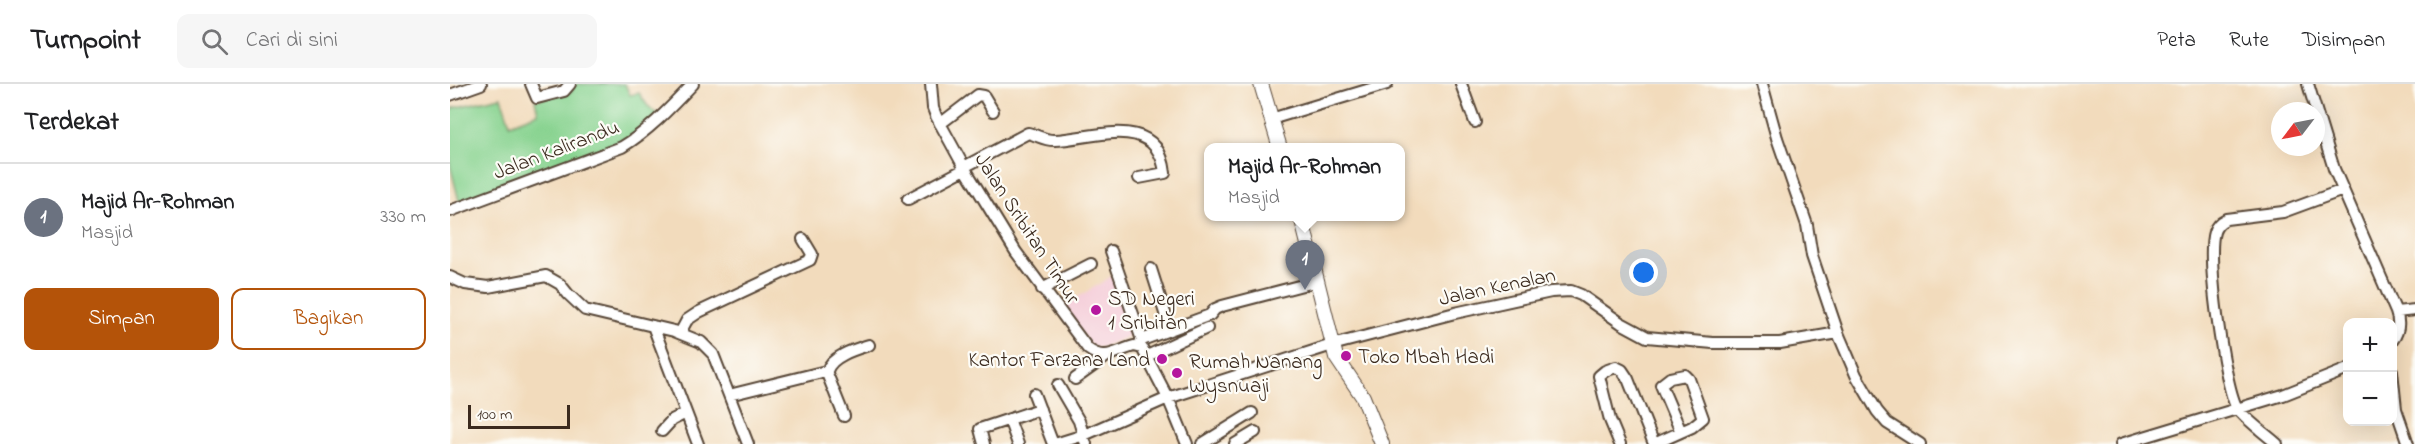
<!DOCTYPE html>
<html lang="id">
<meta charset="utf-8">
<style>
body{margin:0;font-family:"Indie Flower",sans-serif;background:#f6f6f6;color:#202124}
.controls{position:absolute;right:18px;bottom:18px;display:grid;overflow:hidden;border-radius:12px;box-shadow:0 6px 24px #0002}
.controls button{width:54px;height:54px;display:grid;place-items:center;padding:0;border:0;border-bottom:2px solid #e0e0e0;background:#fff;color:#202124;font:30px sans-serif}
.compass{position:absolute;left:1821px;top:18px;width:54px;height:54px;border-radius:50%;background:#fff;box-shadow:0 6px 24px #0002;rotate:238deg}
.scale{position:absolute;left:18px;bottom:15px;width:102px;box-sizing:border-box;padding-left:6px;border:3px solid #3b2a1e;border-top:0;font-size:16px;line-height:21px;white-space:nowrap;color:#3b2a1e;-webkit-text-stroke:4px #fdfcf7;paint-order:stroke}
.you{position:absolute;left:1194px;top:189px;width:21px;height:21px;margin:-15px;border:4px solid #fff;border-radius:50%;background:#1a73e8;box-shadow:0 0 0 9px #1a73e833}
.badge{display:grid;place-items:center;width:39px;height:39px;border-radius:50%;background:#b45309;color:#fff;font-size:20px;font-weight:700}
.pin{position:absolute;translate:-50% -50px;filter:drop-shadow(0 2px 3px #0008)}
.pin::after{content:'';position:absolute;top:32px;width:21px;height:18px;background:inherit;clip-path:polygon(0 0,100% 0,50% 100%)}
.popup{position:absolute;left:754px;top:59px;width:201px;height:78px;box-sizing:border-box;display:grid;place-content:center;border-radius:12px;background:#fff;filter:drop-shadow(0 2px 4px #0005);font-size:20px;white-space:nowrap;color:#757577}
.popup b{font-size:22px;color:#202124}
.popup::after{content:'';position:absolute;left:50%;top:100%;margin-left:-12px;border:12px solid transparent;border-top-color:#fff}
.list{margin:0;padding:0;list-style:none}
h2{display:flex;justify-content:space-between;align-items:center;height:78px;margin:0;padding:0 24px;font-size:26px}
h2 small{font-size:20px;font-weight:400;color:#757577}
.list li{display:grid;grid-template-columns:39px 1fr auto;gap:18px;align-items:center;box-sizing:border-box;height:108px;padding:0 24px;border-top:2px solid #e0e0e0}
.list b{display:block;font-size:22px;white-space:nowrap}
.list p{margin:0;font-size:20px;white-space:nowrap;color:#757577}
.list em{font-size:20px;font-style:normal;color:#757577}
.actions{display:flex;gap:12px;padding:18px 24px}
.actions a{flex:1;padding:14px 0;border:2px solid #b45309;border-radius:12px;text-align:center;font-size:21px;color:#b45309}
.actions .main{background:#b45309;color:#fff}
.icon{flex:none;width:33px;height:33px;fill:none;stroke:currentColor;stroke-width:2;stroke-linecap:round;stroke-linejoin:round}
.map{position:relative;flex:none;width:1965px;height:360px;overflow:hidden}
header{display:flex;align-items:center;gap:36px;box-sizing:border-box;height:84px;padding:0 30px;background:#fff;border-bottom:2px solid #e0e0e0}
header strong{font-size:28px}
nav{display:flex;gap:33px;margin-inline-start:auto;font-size:21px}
.search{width:420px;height:54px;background:#f6f6f6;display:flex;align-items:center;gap:15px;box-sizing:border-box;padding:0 21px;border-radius:12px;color:#757577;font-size:22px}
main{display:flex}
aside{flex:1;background:#fff}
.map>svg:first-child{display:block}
</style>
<header>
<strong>Turnpoint</strong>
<div class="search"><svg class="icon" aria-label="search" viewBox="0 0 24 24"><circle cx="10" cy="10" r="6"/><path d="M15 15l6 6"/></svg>Cari di sini</div>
<nav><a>Peta</a><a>Rute</a><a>Disimpan</a></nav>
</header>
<main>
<aside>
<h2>Terdekat<small></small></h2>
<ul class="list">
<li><span class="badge" style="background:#6b7280">1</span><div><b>Majid Ar-Rohman</b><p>Masjid</p></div><em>330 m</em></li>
</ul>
<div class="actions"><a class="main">Simpan</a><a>Bagikan</a></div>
</aside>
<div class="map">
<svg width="1965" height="360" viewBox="0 0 1965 360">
<rect width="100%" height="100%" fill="#fdfcf7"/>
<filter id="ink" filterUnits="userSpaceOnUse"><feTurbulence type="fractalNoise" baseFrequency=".0167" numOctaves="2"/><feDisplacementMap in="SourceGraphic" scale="12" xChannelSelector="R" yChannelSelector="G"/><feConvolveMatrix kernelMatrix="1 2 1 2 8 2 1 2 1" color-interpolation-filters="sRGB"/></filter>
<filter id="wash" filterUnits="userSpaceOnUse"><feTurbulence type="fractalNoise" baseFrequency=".008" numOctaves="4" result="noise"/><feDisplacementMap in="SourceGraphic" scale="24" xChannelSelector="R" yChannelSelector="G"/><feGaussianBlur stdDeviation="1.35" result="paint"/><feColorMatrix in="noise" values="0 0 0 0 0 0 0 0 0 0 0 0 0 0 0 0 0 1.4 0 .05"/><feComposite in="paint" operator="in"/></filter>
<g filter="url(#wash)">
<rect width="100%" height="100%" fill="#f2dbbc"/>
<path fill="#f5cfda" d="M662 192 686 249 652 263 644 264 641 262 612 223Z"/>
<path fill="#88d390" stroke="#627e57" stroke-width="1.5" d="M122 0H175L180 11 189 9 197 21 208 31 164 66 10 121 0 81V29L3 24 51 13 60 40 88 29 85 16 122 7Z"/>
</g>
<g filter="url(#ink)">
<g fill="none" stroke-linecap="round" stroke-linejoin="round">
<g stroke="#564536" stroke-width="14">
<path id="minor" d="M81 0 87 14 114 7 120 0
M481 0 483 24 486 32 514 83 566 168 638 265C655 278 666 267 684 262L692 264 718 314 737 360
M1011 0 1025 38
M1312 0 1327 54 1357 141 1362 172 1388 249 1406 291 1427 327 1437 339 1470 360
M1858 0 1884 85 1946 228C1950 239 1949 248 1942 257
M0 11 31 0
M821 35 937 0
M490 40 528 11 534 12 543 27
M514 83 578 49C587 51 596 57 605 56 642 55 708 27 715 89L689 94
M458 115 515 85
M0 127 172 63C200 46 221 23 243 0
M661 167 692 256
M701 185 720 245
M0 193 15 200 38 203 96 192 110 200 118 210 135 226 224 247 251 258 263 270 298 360
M592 205 641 180
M1946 228 1965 226
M203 242 248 360
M230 249 237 236 249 228 360 176 362 170 353 155
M688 262 692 256 760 231 765 225 772 222 868 197
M697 272 757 244
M377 287C381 272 406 265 419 261
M1942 287 1946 325 1958 360
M625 295 657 272
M608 301 629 337 636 360
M584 310 603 360
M279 311 376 287 394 332
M559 335 568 360
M212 347 222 336 236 329
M534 360 530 345 590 325
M605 360 634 351 718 314 882 261 1005 229 1101 208 1121 207 1131 211 1171 239 1197 253 1263 259H1330L1388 249
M752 360 802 329
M785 360 805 348
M1170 360 1160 336 1149 292 1155 287 1166 283 1172 286 1178 295 1204 360
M1204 360 1242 343 1253 334 1239 295 1235 291 1220 294 1211 301 1231 348
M1671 360 1833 311 1898 285
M1827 360C1818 352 1790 331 1786 322 1774 298 1756 173 1764 148 1766 141 1770 138 1776 135L1833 128 1893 106"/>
</g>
<g stroke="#564536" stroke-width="16">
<path id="major" d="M811 0 830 64
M851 132 886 273 913 313 932 360"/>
</g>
<use href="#minor" stroke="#fff" stroke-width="10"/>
<use href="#major" stroke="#fff" stroke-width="14"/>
</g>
</g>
<g fill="#b5179e" stroke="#fdfcf7" stroke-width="2">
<circle cx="646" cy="226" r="6"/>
<circle cx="896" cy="272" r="6"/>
<circle cx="712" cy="275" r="6"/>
<circle cx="727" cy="289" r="6"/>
</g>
<g text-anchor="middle" stroke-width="4.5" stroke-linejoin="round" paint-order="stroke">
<g font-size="21" fill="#3b2a1e" stroke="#fdfcf7">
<text transform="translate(106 65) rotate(-21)" y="7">Jalan Kalirandu</text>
<text transform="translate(578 144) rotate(57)" y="7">Jalan Sribitan Timur</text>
<text transform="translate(1047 202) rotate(-12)" y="7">Jalan Kenalan</text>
</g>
<g font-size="21" fill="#3b2a1e" stroke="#fdfcf7" text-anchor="start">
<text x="658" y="221">SD Negeri<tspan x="658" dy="24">1 Sribitan</tspan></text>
<text x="908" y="279">Toko Mbah Hadi</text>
<text x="700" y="282" text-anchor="end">Kantor Farzana Land</text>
<text x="739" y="284">Rumah Nanang<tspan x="739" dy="24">Wysnuaji</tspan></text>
</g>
</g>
</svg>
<div class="controls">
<button>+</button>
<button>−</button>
</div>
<svg class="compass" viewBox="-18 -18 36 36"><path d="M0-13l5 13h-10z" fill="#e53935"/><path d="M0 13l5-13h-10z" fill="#757577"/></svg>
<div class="scale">100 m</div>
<div class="you"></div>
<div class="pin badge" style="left:855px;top:206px;background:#6b7280">1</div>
<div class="popup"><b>Majid Ar-Rohman</b>Masjid</div>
</div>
</main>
